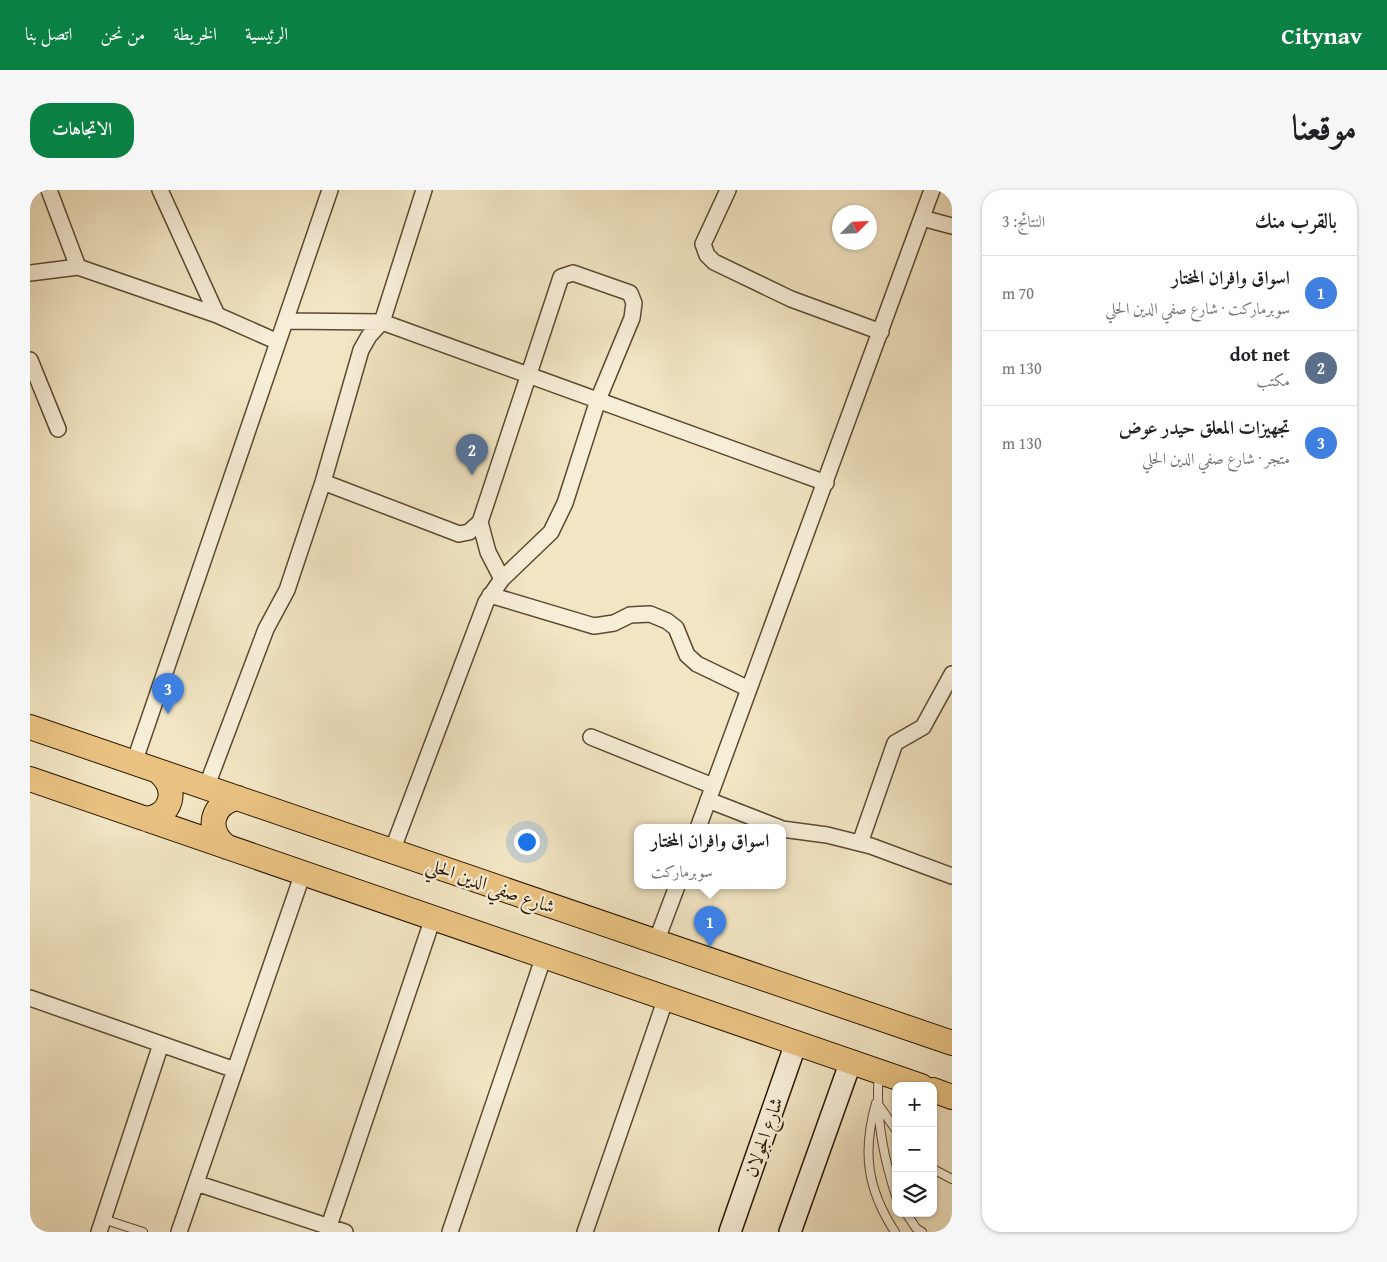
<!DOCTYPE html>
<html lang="ar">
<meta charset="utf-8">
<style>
body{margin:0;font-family:"Gentium Book Plus",Amiri,serif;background:#f6f6f6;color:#202124;direction:rtl}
.controls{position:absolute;right:15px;bottom:15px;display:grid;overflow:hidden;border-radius:10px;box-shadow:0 1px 4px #0004}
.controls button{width:45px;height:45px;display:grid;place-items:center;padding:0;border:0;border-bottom:1px solid #e0e0e0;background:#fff;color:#202124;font:25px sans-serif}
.compass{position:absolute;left:802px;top:15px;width:45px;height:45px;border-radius:50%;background:#fff;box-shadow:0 1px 4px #0004;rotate:66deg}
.you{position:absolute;left:496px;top:651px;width:18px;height:18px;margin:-12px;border:4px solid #fff;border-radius:50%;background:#1a73e8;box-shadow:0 0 0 8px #1a73e833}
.badge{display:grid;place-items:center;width:32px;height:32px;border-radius:50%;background:#0b8043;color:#fff;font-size:16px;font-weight:700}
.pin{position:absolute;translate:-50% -41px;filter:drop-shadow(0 1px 2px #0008)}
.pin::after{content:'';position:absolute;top:26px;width:18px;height:15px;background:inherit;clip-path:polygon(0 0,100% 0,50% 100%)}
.popup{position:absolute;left:604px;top:634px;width:152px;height:65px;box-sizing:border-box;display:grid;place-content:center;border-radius:10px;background:#fff;filter:drop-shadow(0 1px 4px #0005);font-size:16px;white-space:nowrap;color:#757577}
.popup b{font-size:19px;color:#202124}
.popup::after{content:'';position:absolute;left:50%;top:100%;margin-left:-10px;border:10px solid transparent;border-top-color:#fff}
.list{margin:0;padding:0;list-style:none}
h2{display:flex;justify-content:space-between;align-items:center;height:65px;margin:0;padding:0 20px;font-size:21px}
h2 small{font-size:16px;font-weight:400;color:#757577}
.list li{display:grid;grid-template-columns:32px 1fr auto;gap:15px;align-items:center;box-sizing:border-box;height:75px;padding:0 20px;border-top:1px solid #e0e0e0}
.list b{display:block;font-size:19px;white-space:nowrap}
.list p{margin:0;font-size:16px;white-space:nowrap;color:#757577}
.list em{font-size:16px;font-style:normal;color:#757577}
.icon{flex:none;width:28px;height:28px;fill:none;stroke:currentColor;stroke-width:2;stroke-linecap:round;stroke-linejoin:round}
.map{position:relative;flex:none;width:922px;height:1042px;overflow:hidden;direction:ltr;border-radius:20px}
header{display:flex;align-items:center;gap:30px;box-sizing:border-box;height:70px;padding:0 25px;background:#0b8043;color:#fff}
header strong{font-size:24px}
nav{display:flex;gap:28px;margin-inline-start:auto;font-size:18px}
.intro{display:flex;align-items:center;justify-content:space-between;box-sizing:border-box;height:120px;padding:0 30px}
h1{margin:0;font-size:35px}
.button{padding:12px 22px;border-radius:20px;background:#0b8043;color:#fff;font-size:18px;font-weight:700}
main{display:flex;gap:30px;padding:0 30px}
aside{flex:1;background:#fff;border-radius:20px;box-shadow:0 1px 4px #0004}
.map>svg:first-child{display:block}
</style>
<header>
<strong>Citynav</strong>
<nav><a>الرئيسية</a><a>الخريطة</a><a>من نحن</a><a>اتصل بنا</a></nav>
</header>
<div class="intro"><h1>موقعنا</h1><a class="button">الاتجاهات</a></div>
<main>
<aside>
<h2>بالقرب منك<small>النتائج: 3</small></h2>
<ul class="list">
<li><span class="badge" style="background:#3f7fe0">1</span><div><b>اسواق وافران المختار</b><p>سوبرماركت · شارع صفي الدين الحلي</p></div><em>70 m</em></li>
<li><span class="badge" style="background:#5c6f8a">2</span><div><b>dot net</b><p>مكتب</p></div><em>130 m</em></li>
<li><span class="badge" style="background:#3f7fe0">3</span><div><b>تجهيزات المعلق حيدر عوض</b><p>متجر · شارع صفي الدين الحلي</p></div><em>130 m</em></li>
</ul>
</aside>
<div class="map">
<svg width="922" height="1042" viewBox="0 0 922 1042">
<rect width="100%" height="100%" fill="#f2e5c3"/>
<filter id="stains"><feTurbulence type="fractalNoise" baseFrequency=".004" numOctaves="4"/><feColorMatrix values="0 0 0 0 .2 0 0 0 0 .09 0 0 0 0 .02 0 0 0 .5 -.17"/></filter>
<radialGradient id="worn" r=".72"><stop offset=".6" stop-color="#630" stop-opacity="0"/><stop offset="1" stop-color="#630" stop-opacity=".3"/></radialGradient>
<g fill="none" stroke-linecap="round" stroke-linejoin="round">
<g stroke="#5b4a31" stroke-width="10">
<path id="lane" d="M849 883C845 925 853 966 866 1006
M846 913C832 962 837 999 865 1042
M848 914 866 940
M903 979 922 989
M876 1023 886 1038 892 1042
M73 1029 113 1042"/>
</g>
<g stroke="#5b4a31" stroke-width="18">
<path id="street" d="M19 0 48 77
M130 0 187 125
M698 0 673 54 677 65 684 72 761 109 851 142
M892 28 922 36
M0 83 48 77 187 125 248 152
M255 131 352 132 796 293
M0 170 28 239
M293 292 429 344 439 342 450 332 531 87 543 83 600 103 604 113 602 128 568 210 535 313 521 342 472 389 456 412 362 661
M450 332 458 362 472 389
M460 405 564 436 584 433 600 425 620 424 637 431 646 438 657 465 667 474 719 499
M561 547 683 596
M104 573 300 0
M176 598 236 439 257 400 293 292 331 160 339 146 352 132 394 0
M678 610 750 638
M668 638 902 0
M752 639 797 645 841 656 922 686
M830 653 865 553 893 537 922 484
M626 752 647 696
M0 808 205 880
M166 993 315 1042
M69 1042 131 854
M149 1042 273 683
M297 1042 403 728
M420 1042 514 766
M555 1042 636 808"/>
</g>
<g stroke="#291700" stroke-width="24">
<path id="secondary" d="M700 1042 766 853
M760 1042 821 871"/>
</g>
<g stroke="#291700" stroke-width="26">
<path id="primary" d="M0 537 922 853
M0 589 891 896
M116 629C142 626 149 599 129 582
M197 657C175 641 181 613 208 608
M903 900 922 907"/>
</g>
<use href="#lane" stroke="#f7eed8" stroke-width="8"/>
<use href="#street" stroke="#f7eed8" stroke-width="15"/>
<use href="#secondary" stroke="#f7eed8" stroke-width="21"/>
<use href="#primary" stroke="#e9c282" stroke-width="24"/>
</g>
<g text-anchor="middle" stroke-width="4.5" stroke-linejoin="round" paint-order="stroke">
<g font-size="19" fill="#291700" stroke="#f7eed8">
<text transform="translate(461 695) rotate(19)" y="7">شارع صفي الدين الحلي</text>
<text transform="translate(733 947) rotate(-71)" y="7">شارع الجولان</text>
</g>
</g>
<rect width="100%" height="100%" filter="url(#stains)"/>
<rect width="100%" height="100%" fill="url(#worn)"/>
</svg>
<div class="controls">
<button>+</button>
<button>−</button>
<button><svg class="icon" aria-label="layers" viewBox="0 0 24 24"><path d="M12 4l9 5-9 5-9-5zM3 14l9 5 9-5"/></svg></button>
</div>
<svg class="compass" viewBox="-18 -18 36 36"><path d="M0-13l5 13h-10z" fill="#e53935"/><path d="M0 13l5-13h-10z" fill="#757577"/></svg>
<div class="you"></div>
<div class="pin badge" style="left:680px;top:757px;background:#3f7fe0">1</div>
<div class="popup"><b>اسواق وافران المختار</b>سوبرماركت</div>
<div class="pin badge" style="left:442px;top:285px;background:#5c6f8a">2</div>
<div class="pin badge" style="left:138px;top:524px;background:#3f7fe0">3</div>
</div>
</main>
